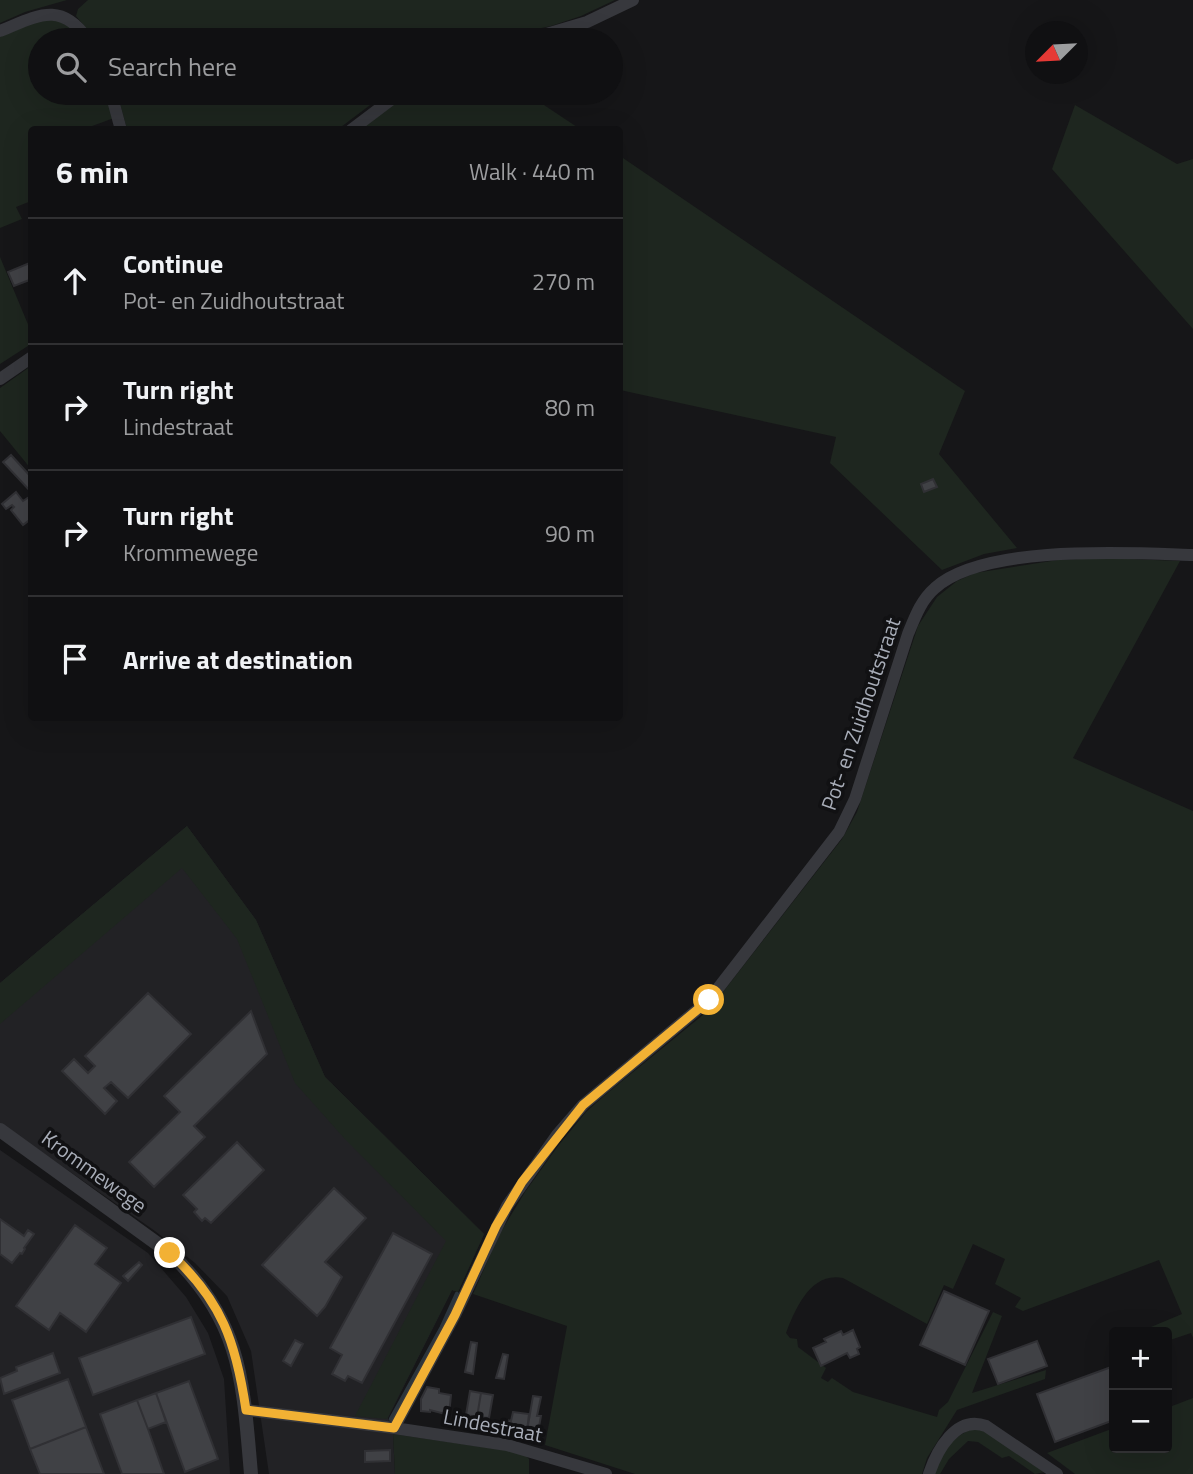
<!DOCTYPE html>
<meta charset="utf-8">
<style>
body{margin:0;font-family:"Titillium Web",sans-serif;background:#1e1e20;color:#f1f3f6}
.controls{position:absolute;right:21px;bottom:21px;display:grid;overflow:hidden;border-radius:7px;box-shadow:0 7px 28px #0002}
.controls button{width:63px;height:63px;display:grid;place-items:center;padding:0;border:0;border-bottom:2px solid #303032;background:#101012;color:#f1f3f6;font:35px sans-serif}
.compass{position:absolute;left:1025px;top:21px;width:63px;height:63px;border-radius:50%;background:#101012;box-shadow:0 7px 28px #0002;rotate:246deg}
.stop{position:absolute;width:21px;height:21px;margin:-16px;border:5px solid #f2b134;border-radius:50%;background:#fff}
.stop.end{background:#f2b134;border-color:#fff;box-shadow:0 2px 7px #0008}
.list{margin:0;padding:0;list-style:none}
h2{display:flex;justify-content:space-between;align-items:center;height:91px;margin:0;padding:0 28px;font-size:30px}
h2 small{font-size:23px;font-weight:400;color:#9c9d9f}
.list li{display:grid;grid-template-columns:46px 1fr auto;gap:21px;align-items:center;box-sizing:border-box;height:126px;padding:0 28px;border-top:2px solid #303032}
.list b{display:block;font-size:26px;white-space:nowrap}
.list p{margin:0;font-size:23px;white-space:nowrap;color:#9c9d9f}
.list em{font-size:23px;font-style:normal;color:#9c9d9f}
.icon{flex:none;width:38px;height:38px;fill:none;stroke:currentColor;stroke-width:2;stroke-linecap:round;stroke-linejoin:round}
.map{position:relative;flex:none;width:1193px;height:1474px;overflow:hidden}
.search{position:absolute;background:#101012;box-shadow:0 7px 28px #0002;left:28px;top:28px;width:595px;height:77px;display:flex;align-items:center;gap:18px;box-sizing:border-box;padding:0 24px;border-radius:38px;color:#9c9d9f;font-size:26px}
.panel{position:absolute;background:#101012;box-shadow:0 7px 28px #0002;left:28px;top:126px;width:595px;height:595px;border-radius:7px}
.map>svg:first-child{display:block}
</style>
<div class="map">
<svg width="1193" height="1474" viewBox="0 0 1193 1474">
<rect width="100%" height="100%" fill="#161618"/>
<path fill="#222225" d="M187 826 256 920 325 1077 484 1234 458 1292 452 1290 388 1418 393 1434 395 1474H269L251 1351 227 1296 195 1263 155 1231 0 1123V983Z
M0 1150 148 1253 186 1297 208 1333 224 1379 230 1474H0Z"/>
<path fill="#1e261f" d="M0 0H67L25 12 0 23Z
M88 0H615L581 16 551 26 486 40H96L76 16 78 9Z
M53 18 73 29 80 40H40V93H107L114 118 84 129 32 130 31 201 16 207 22 219 0 228V37L33 23Z
M117 93H386L337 130 127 129Z
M409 93H526L580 129 359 130Z
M1075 105 1177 164 1193 159V329L1052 169Z
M620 156 965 391 939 454 1017 548 984 554 942 570 830 463 836 437 620 390Z
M0 257 32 334 31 344 0 364Z
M31 366V469L0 431V388Z
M1103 558 1180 561 1073 758 1193 811V1338L1191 1333 1167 1341V1332H1139L1182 1314 1159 1260 1023 1311 1015 1307 1021 1298 995 1284 1005 1259 973 1244 953 1289 944 1285 927 1324 843 1278C811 1271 795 1309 786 1333L790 1338 797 1339 798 1347 826 1368 821 1378 828 1382 832 1378 853 1392 937 1417 939 1410 948 1402 993 1312 1002 1316 972 1393 1046 1370 1045 1379 957 1410 927 1458 922 1474H635L545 1445 567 1326 473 1294 499 1235 525 1192 558 1146 586 1112 605 1095 709 1010 842 839 857 812 918 626 937 597 957 581 975 573 1058 560Z
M187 826 256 920 325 1077 484 1234 458 1292 452 1290 387 1419 355 1416 446 1241 344 1138 295 1083 237 939 182 868 0 1024V983Z
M1193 1398V1474H1075L1047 1453 1114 1428V1448H1167V1408Z
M973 1429 984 1431 1045 1472 1035 1474 1009 1456 1002 1458 978 1442 968 1441 949 1459 940 1474H932C940 1454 952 1436 973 1429Z
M393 1434 523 1453 529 1459V1474H395Z"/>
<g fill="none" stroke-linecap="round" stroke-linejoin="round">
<path stroke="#2c353c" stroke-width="4.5" d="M391 1419 442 1327 457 1294"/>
</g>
<path fill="#404145" stroke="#303034" stroke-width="2" d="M32 262V279L14 286 8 272Z
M11 455 32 478V493L3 462Z
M933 479 937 487 924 492 921 484Z
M16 492 23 501 32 495V518L23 525 11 510 14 507 12 505 6 509 2 504Z
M148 993 191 1034 128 1098 111 1082 104 1088 117 1101 105 1114 62 1071 74 1059 88 1073 95 1066 85 1056Z
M251 1011 267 1054 194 1126 205 1137 154 1187 129 1162 180 1112 164 1096Z
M237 1142 264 1170 211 1223 205 1218 202 1221 194 1212 197 1209 183 1195Z
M334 1188 366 1218 325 1262 342 1277 325 1307 317 1316 262 1265Z
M0 1219 24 1236 28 1230 34 1234 24 1248 25 1249 22 1254 20 1253 12 1263 0 1254Z
M75 1225 107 1248 95 1264 121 1283 86 1332 60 1313 49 1330 16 1306Z
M393 1233 432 1254 362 1383 348 1376 345 1381 332 1374 342 1355 330 1348Z
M139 1262 142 1265 128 1281 123 1276Z
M944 1291 989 1311 965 1365 920 1345Z
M191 1317 205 1354 93 1395 79 1358Z
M853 1330 860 1347 857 1349 859 1354 850 1358 847 1353 821 1366 813 1348 826 1342 824 1339 841 1331 843 1335Z
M295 1340 303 1344 291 1366 283 1361Z
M1037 1341 1047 1366 998 1384 988 1359Z
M471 1342 477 1343 473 1374 465 1372Z
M53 1353 60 1373 4 1394 0 1378 17 1371 16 1367Z
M503 1354 508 1355 504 1379 496 1378Z
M1114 1366V1420L1055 1442 1037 1394Z
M68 1379 86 1427 30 1449 12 1400Z
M189 1381 218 1459 185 1472 156 1393Z
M427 1387 439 1389V1393L451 1395 449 1415 430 1410V1412L421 1411V1399Z
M470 1391 481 1393 477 1417 466 1415Z
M156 1393 166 1422 148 1429 137 1400Z
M481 1393 493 1395 489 1418 477 1417Z
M533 1396 541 1397 537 1416H541L538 1432 527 1431Z
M137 1400 148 1429 164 1474H122L100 1414Z
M513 1412 529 1414 527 1431 506 1427 507 1420 511 1421Z
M86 1427 104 1474H40L30 1449Z
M390 1450V1461L365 1462V1451Z"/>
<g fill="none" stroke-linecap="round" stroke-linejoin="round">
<path stroke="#37383d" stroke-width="12" d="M0 31C37 16 61 0 88 40
M526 40 587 22 633 0
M111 93 121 130
M351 130 400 93
M0 379 32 357
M246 1410 394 1428 507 1445 606 1474
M394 1428 455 1315 507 1206 557 1135 583 1105 709 1000 839 832 855 799 908 634C915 617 921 600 935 588 983 544 1130 553 1193 555
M929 1474C937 1450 956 1415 986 1426L1057 1474"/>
<path stroke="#37383d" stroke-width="14" d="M0 1130 170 1253C242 1321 243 1382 251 1474"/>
</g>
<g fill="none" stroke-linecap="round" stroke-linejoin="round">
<path stroke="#f2b134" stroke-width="9" d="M170 1253C222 1301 236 1342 246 1410L394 1428 455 1315 496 1226 522 1182 583 1105 709 1000"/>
</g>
<g text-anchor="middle" stroke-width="7" stroke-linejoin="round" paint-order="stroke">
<g font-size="21" fill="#a8adb8" stroke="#111113">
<text transform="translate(861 714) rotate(-71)" y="7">Pot- en Zuidhoutstraat</text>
<text transform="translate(94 1172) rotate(36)" y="7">Krommewege</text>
<text transform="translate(493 1426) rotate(11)" y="7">Lindestraat</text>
</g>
</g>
</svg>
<div class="controls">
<button>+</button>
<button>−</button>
</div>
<svg class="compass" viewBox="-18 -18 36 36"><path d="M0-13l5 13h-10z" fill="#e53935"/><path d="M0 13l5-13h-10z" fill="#9c9d9f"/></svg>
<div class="stop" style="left:709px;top:1000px"></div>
<div class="stop end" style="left:170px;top:1253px"></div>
<div class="search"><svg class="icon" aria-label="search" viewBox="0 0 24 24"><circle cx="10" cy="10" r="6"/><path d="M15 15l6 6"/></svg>Search here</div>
<section class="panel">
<h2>6 min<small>Walk · 440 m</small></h2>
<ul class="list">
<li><svg class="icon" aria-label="ahead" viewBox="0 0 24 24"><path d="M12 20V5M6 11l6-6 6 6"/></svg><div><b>Continue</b><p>Pot- en Zuidhoutstraat</p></div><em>270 m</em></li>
<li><svg class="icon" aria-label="right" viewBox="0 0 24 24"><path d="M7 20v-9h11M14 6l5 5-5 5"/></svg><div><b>Turn right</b><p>Lindestraat</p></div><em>80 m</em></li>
<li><svg class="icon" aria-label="right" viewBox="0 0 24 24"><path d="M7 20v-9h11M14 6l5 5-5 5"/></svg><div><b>Turn right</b><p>Krommewege</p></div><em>90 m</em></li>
<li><svg class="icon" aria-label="arrive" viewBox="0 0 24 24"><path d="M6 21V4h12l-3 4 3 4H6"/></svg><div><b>Arrive at destination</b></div></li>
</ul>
</section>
</div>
